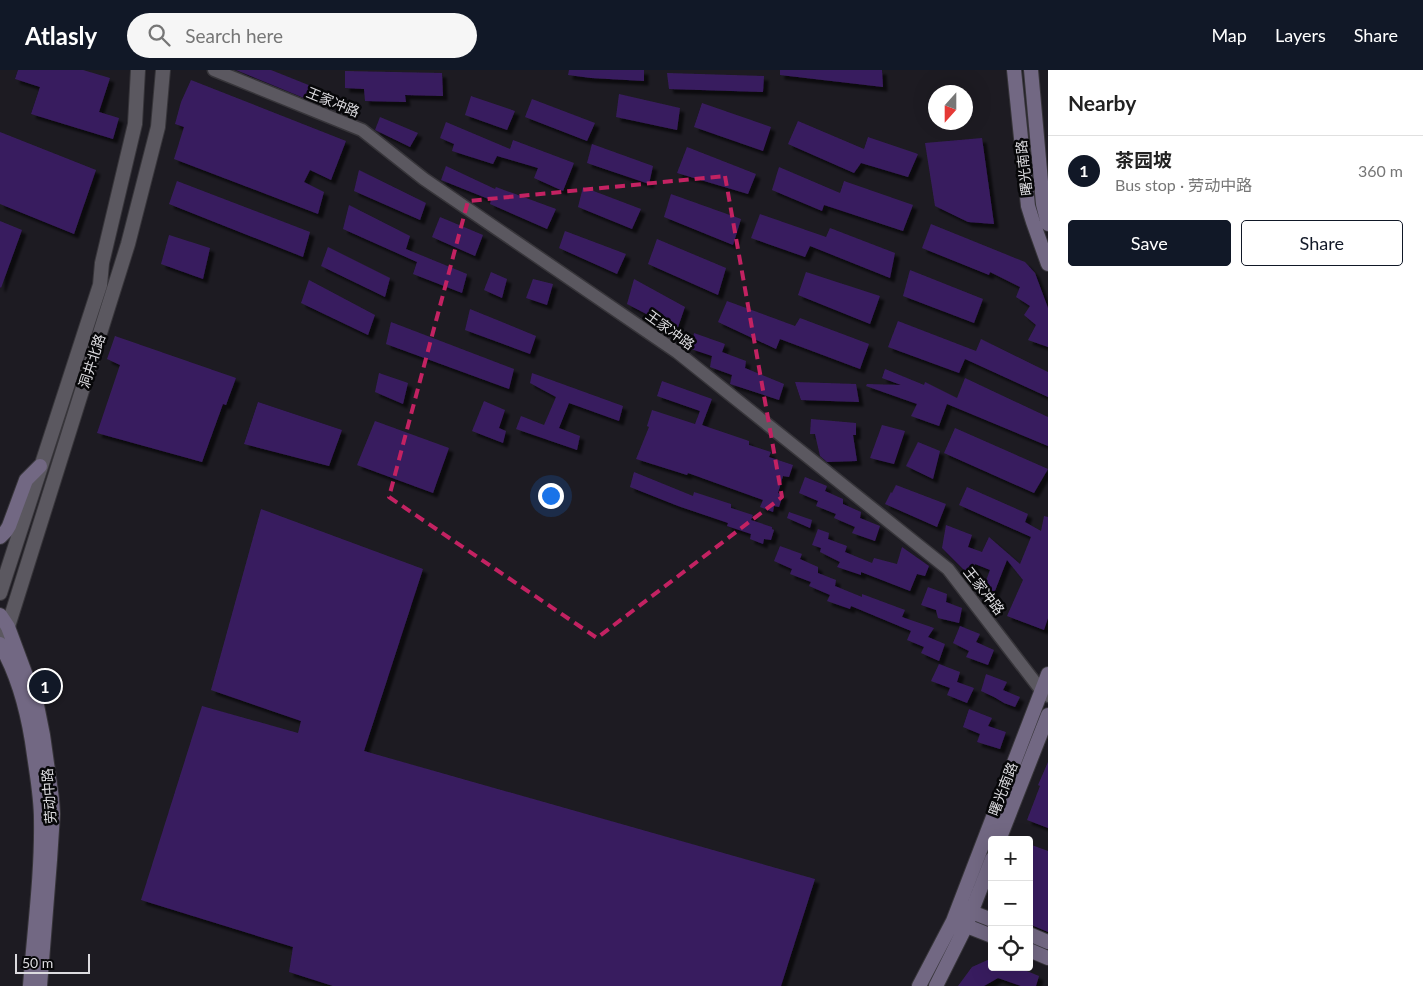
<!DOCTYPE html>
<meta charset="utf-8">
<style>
body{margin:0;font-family:Lato,"Noto Sans SC",sans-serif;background:#f6f6f6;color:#222}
.controls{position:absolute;right:15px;bottom:15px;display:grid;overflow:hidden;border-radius:5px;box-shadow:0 5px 20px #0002}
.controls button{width:45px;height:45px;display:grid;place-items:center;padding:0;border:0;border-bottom:1px solid #e0e0e0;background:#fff;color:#222;font:25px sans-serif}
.compass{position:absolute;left:928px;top:15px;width:45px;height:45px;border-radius:50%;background:#fff;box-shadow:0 5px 20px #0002;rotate:201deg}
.scale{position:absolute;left:15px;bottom:12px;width:75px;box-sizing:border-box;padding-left:5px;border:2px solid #dcdbdf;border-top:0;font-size:14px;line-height:18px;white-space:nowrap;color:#dcdbdf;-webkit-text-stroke:4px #070709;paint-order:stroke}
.you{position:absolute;left:550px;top:425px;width:18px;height:18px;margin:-12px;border:4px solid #fff;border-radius:50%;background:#1a73e8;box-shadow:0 0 0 8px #1a73e833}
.badge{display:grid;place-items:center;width:32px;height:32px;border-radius:50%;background:#111827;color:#fff;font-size:16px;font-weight:700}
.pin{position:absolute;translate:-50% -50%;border:2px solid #fff;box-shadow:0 1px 5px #0006}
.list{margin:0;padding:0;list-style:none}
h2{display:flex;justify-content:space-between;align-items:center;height:65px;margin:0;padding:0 20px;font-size:21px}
h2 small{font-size:16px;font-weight:400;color:#767676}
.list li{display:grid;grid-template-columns:32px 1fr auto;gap:15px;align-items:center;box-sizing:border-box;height:70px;padding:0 20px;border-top:1px solid #e0e0e0}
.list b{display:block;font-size:19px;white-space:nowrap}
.list p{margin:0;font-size:16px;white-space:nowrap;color:#767676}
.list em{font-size:16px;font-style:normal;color:#767676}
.actions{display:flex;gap:10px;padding:15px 20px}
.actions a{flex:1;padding:11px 0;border:1px solid #111827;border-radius:5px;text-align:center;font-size:18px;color:#111827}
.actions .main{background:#111827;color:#fff}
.icon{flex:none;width:28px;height:28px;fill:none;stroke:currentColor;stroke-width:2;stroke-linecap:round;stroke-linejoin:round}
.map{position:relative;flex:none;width:1048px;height:916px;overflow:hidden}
header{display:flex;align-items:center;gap:30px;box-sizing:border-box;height:70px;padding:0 25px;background:#111827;color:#fff}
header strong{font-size:24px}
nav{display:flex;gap:28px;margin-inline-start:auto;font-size:18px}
.search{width:350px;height:45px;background:#f6f6f6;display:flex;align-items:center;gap:12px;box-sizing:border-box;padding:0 18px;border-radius:28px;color:#767676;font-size:19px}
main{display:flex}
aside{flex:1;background:#fff}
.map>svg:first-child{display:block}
</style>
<header>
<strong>Atlasly</strong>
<div class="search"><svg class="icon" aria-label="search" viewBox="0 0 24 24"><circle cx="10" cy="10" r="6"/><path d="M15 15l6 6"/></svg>Search here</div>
<nav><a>Map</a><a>Layers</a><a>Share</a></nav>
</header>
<main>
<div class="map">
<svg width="1048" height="916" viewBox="0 0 1048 916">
<defs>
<filter id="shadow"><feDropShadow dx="4.5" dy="4.5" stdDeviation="1" flood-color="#0009"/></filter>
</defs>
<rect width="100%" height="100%" fill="#1d1b22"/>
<path fill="#391d5e" filter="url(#shadow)" d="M18 0H83L110 8 99 42 119 48 113 69 31 44 40 17 15 9Z
M236 0H271L326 22 321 35Z
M569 0H644V11L591 8 568 5Z
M780 0H882L883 17 780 5Z
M345 1 442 3 443 26 405 25 406 32 365 31 364 19 345 18Z
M667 3 764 6 763 22 669 19Z
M191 10 346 71 331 110 310 100 304 112 324 122 318 144 174 89 184 57 175 54 181 32Z
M619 24 680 38 677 60 616 47Z
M471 26 515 41 507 60 465 45Z
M532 29 595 53 587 71 525 47Z
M702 33 771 57 763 81 694 57Z
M380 47 418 63 410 77 375 60Z
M798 51 864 79 868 67 918 84 908 107 861 93 854 103 788 74Z
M446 52 510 79 513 70 574 93 563 121 534 108 538 98 497 86 493 94 452 81 454 74 440 68Z
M0 62 96 100 74 164 0 134Z
M982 68 994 154 968 152 935 136 925 73Z
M592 74 653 96 649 114 587 93Z
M687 77 756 104 748 124 677 103Z
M446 96 495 119 496 117 556 139 547 159 490 134 491 130 441 110Z
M779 97 840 123 844 111 913 135 903 161 824 135 822 141 772 120Z
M359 100 426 133 420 150 354 121Z
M177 111 310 162 303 187 169 134Z
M583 117 641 139 632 159 578 137Z
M671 124 741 149 733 175 664 147Z
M349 135 410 166 406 179 467 204 462 223 413 204 417 192 343 159Z
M760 144 826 167 830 158 895 183 890 208 810 176 805 187 751 168Z
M440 147 483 165 475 186 432 167Z
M0 151 22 160 1 218 0 217Z
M931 154 1025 192 1035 203 1048 238V277L1028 270 1036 255 1024 245 1030 236 1016 227 1020 217 990 202 989 205 922 178Z
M565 161 626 184 617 204 559 178Z
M169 165 210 178 203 209 161 194Z
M657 169 726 198 718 225 648 194Z
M328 177 390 208 385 227 321 196Z
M910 200 983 229 974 253 903 226Z
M491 202 507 209 502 228 484 220Z
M806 202 880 226 870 254 798 225Z
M533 209 553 214 547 235 526 228Z
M634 209 685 237 677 260 627 234Z
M309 210 375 245 368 265 301 233Z
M727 231 795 256 800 248 869 274 860 299 780 269 776 279 718 252Z
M470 239 536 266 530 284 465 260Z
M898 251 976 281 981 269 1048 302V327L965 289 959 303 888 277Z
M391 252 514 299 509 319 386 274Z
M694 263 725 274 722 282 746 291 745 298 784 314 779 330 730 314 732 305 710 297 712 286 691 279Z
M115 266 236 308 226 335 223 334 202 392 97 363 120 295 107 289Z
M885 299 924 315 925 312 957 328 965 308 1048 347V376L947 334 939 356 911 346 917 334 866 316 867 314 901 315 882 308Z
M379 303 408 313 403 334 375 322Z
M532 303 623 336 619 351 569 333 559 358 580 366 577 380 516 359 521 346 544 355 556 327 530 313Z
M662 311 712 329 702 355 749 371V375L771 382 769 387 793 395 789 407 783 406 778 423 783 425 779 437 774 436 773 442 760 437 763 430 688 403 687 405 636 389 649 357 647 356 652 340 695 354 700 341 657 326Z
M795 312 856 314 859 332 801 330Z
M484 331 505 340 499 358 506 361 503 373 472 361Z
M258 332 342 360 329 396 244 374Z
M811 349 856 353V365H853L857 391 827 392 820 386 815 364H810Z
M375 351 449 378 433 423 357 395Z
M882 355 905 361 894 394 870 388Z
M955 358 1048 399 1034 423 944 383Z
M918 372 940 381 933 409 906 396Z
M634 402 693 426 694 422 731 434V438L753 445 751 450 772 457V459L774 460 771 470 764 469 763 474 750 469 751 464 727 456 728 453 678 436 630 417Z
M805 407 827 416 825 421 843 429V434L861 442 860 448 880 456 875 471 852 463 855 457 834 448 836 444 816 436 818 431 799 423Z
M896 415 946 434 937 457 885 434 891 422 892 423Z
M967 417 1028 444 1025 452 1041 461 1044 446 1048 447V548L1044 560 1007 546 1023 510 1007 490 991 531 981 524 990 500 975 494 969 505 942 478 946 455 972 465 968 477 982 482 989 467 1020 494 1031 467 959 435Z
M261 439 423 499 364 681 815 809 781 916H333L289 902 293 877 141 830 202 636 298 663 301 651 211 620Z
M789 442 812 450 810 458 787 448Z
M818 459 829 463 828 469 847 476 845 482 872 493 874 488 897 494 902 477 929 496 925 506 917 504 910 521 861 502V505L837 497 840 492 820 482 821 478 812 475Z
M780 476 802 484 800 489 818 497V503L836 510 835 516 862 527V524L905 540 902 547 934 558 928 567 945 574 939 591 921 583 924 577 907 570 911 561 851 536 850 539 827 531 830 525 809 516 811 512 790 504 792 499 774 491Z
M928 517 947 524 946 532 962 538 959 553 938 548 936 540 921 535Z
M960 556 980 564 976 572 994 580 988 595 966 587 969 581 953 573Z
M939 594 960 602 957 612 974 618 967 633 947 625 950 618 931 611Z
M986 604 1007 612 1003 620 1020 627 1015 637 1004 633 994 627 981 621Z
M969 639 992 648 988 656 1006 662 1000 679 977 672 980 664 963 657Z
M1048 692V758L1027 750 1040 716 1038 715Z
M1029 774 1048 781V862L1029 854Z
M992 888V897H1017L1039 906 1036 916H1021L998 908 984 916H958L972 897Z"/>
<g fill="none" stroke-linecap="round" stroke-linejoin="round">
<g stroke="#37353a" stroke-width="15">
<path id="minor" d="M214 0 362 60 424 109 677 282 948 499 1041 620 1048 626"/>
</g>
<g stroke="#37353a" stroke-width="16">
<path id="tertiary" d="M0 523 100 215 102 193 135 54 138 0
M5 566 128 174 158 57 163 0"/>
</g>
<g stroke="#37353a" stroke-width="16">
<path id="secondary" d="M1014 0 1028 136 1033 152 1048 194
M1031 0 1043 134 1048 154
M0 467 6 461 9 456 26 410 40 396
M0 545 8 557 37 635 43 665 52 729 53 744 50 790 40 916
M0 574C20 608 29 647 34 685 37 706 41 728 41 749 42 804 34 862 30 916
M999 770 1048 645
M964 839 992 850
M959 853 992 866
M1029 864 1048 872
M1029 880 1048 888
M919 916 953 851 1048 604
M936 916 966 856 992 789"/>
</g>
<use href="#minor" stroke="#5b5860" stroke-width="12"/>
<use href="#tertiary" stroke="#5b5860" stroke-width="14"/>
<use href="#secondary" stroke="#726883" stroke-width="14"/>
</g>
<path fill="none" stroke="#c32262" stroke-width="4" stroke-dasharray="10 6" stroke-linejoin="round" d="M725 106 782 427 597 568 389 427 468 131Z"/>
<g text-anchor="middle" stroke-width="5" stroke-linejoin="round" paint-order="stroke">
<g font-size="14" fill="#dcdbdf" stroke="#070709">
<text transform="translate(333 32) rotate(22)" y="5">王家冲路</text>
<text transform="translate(1024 98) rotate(-96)" y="5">曙光南路</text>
<text transform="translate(670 260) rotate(36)" y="5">王家冲路</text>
<text transform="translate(92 291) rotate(-72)" y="5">洞井北路</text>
<text transform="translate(984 521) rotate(52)" y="5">王家冲路</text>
<text transform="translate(1003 719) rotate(-69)" y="5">曙光南路</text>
<text transform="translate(49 726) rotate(-94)" y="5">劳动中路</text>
</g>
</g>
</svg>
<div class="controls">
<button>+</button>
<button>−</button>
<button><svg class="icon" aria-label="locate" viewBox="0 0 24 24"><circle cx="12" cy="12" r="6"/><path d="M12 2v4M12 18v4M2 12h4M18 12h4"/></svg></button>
</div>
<svg class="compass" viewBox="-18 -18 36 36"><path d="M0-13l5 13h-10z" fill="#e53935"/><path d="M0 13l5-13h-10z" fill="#767676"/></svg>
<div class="scale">50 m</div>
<div class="you"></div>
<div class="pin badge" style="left:45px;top:616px">1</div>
</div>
<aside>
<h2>Nearby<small></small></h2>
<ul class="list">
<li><span class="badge">1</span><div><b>茶园坡</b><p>Bus stop · 劳动中路</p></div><em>360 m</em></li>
</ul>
<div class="actions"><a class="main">Save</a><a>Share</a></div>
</aside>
</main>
